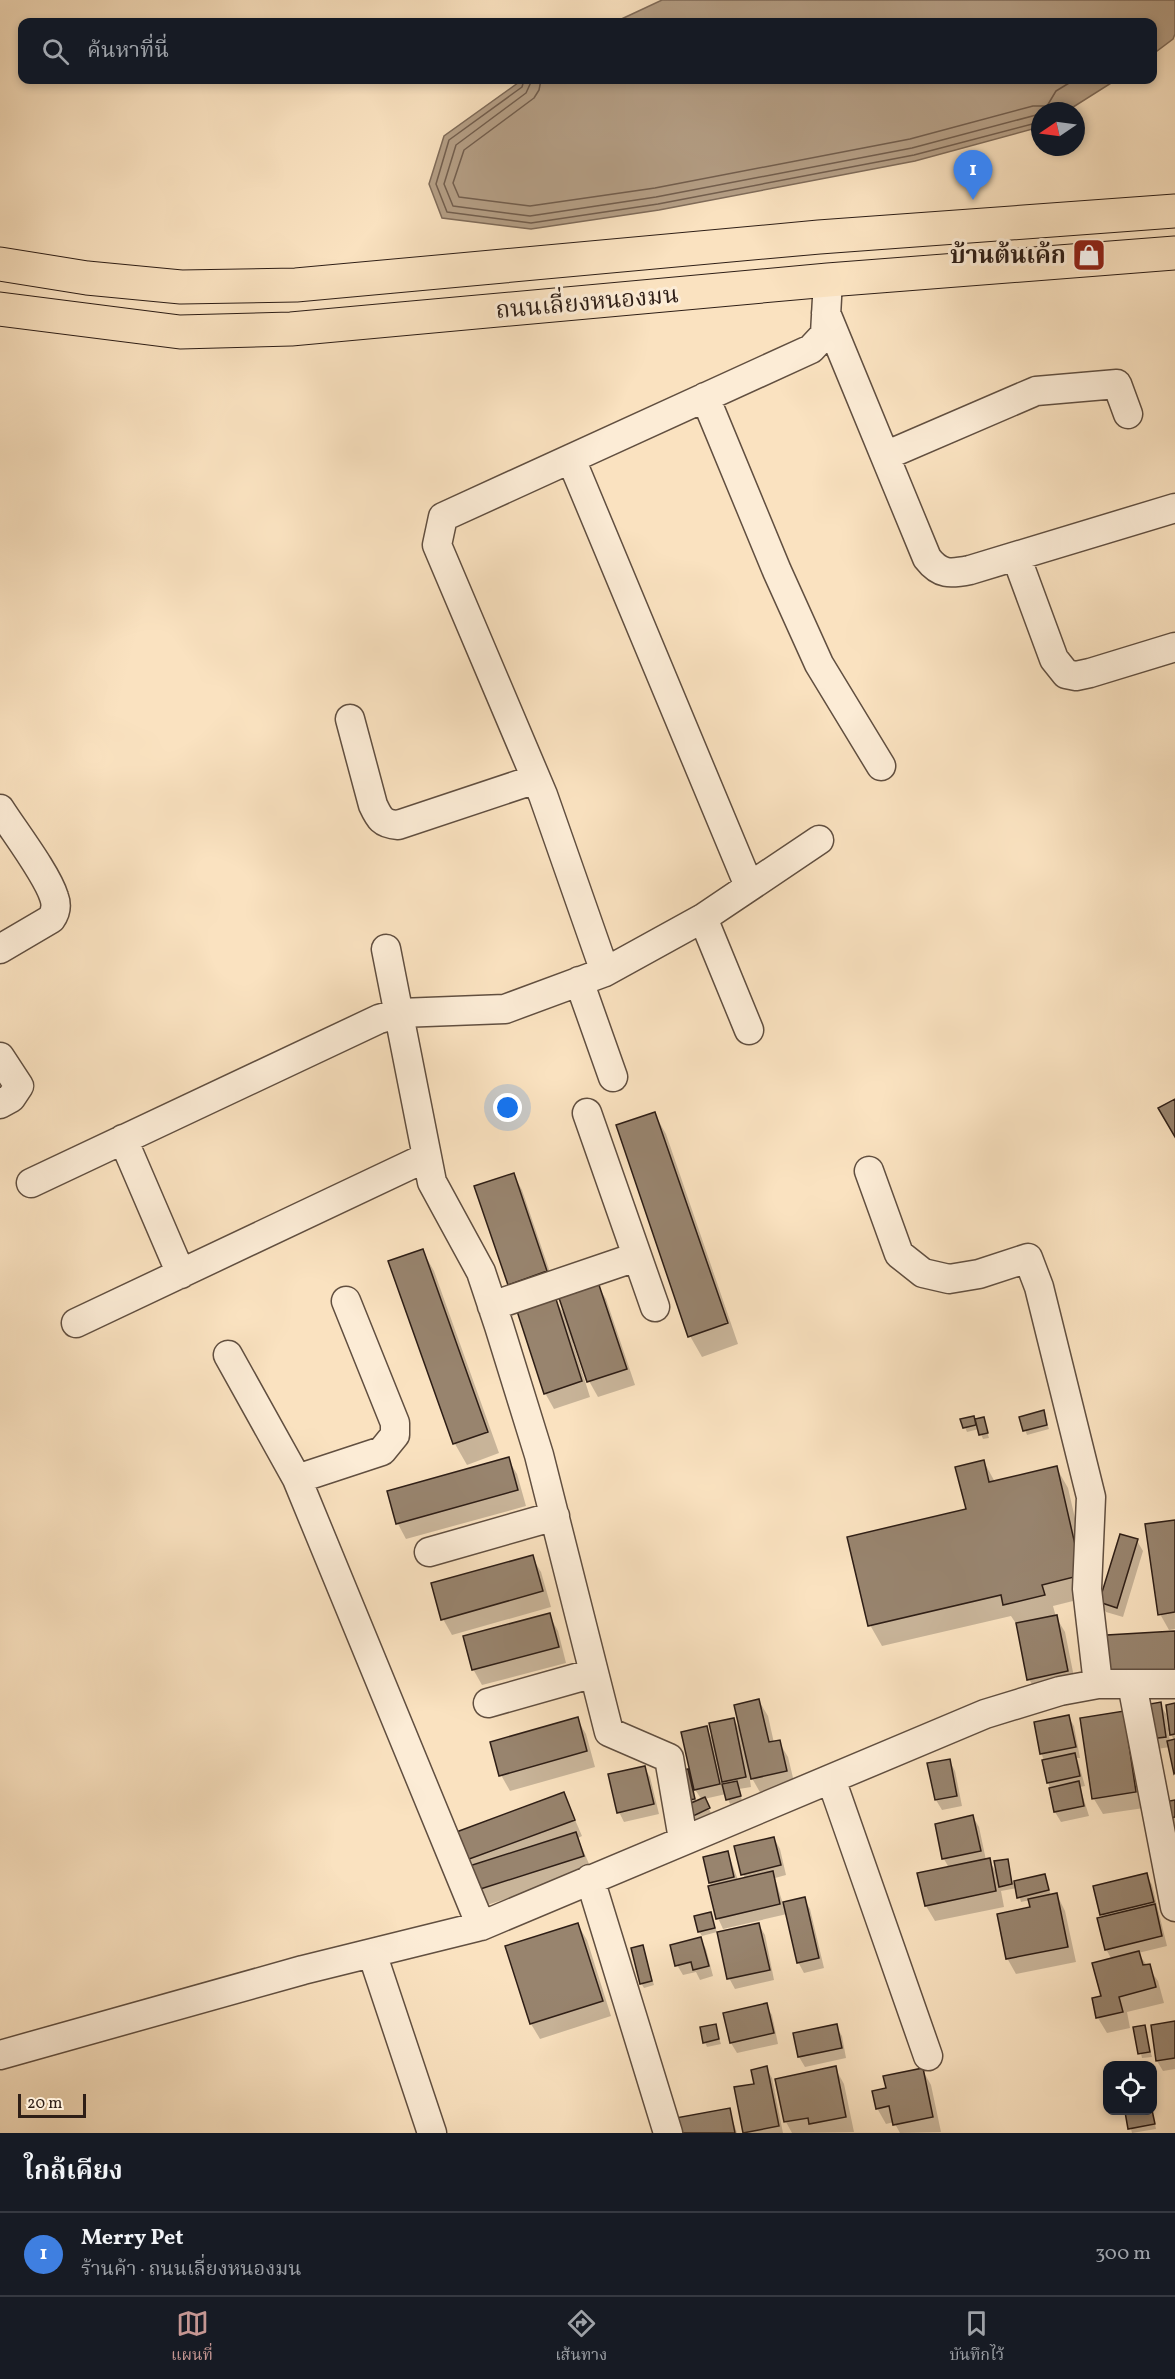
<!DOCTYPE html>
<html lang="th">
<meta charset="utf-8">
<style>
body{margin:0;font-family:Vollkorn,"Noto Serif Thai",serif;background:#20242c;color:#f1f3f6}
.controls{position:absolute;right:18px;bottom:18px;display:grid;overflow:hidden;border-radius:12px;box-shadow:0 3px 9px #0003}
.controls button{width:54px;height:54px;display:grid;place-items:center;padding:0;border:0;border-bottom:2px solid #363941;background:#171b24;color:#f1f3f6;font:30px sans-serif}
.compass{position:absolute;left:1031px;top:102px;width:54px;height:54px;border-radius:50%;background:#171b24;box-shadow:0 3px 9px #0003;rotate:257deg}
.scale{position:absolute;left:18px;bottom:15px;width:68px;box-sizing:border-box;padding-left:6px;border:3px solid #2e1e16;border-top:0;font-size:16px;line-height:21px;white-space:nowrap;color:#2e1e16;-webkit-text-stroke:4px #fcecd6;paint-order:stroke}
.you{position:absolute;left:508px;top:1108px;width:21px;height:21px;margin:-15px;border:4px solid #fff;border-radius:50%;background:#1a73e8;box-shadow:0 0 0 9px #1a73e833}
.badge{display:grid;place-items:center;width:39px;height:39px;border-radius:50%;background:#c59692;color:#fff;font-size:20px;font-weight:700}
.pin{position:absolute;translate:-50% -50px;filter:drop-shadow(0 2px 3px #0008)}
.pin::after{content:'';position:absolute;top:32px;width:21px;height:18px;background:inherit;clip-path:polygon(0 0,100% 0,50% 100%)}
.list{margin:0;padding:0;list-style:none}
h2{display:flex;justify-content:space-between;align-items:center;height:78px;margin:0;padding:0 24px;font-size:26px}
h2 small{font-size:20px;font-weight:400;color:#9ea1a6}
.list li{display:grid;grid-template-columns:39px 1fr auto;gap:18px;align-items:center;box-sizing:border-box;height:84px;padding:0 24px;border-top:2px solid #363941}
.list b{display:block;font-size:22px;white-space:nowrap}
.list p{margin:0;font-size:20px;white-space:nowrap;color:#9ea1a6}
.list em{font-size:20px;font-style:normal;color:#9ea1a6}
.icon{flex:none;width:33px;height:33px;fill:none;stroke:currentColor;stroke-width:2;stroke-linecap:round;stroke-linejoin:round}
.map{position:relative;flex:none;width:1175px;height:2133px;overflow:hidden}
.search{position:absolute;background:#171b24;box-shadow:0 3px 9px #0003;left:18px;right:18px;top:18px;height:66px;display:flex;align-items:center;gap:15px;box-sizing:border-box;padding:0 21px;border-radius:12px;color:#9ea1a6;font-size:22px}
.sheet{height:162px;background:#171b24}
nav{display:flex;justify-content:space-around;align-items:center;box-sizing:border-box;height:84px;border-top:2px solid #363941;background:#171b24;font-size:16px;color:#9ea1a6}
nav a{display:grid;justify-items:center;gap:3px}
nav .on{color:#c59692}
.map>svg:first-child{display:block}
</style>
<div class="map">
<svg width="1175" height="2133" viewBox="0 0 1175 2133">
<rect width="100%" height="100%" fill="#fae2c0"/>
<filter id="stains"><feTurbulence type="fractalNoise" baseFrequency=".00333" numOctaves="4"/><feColorMatrix values="0 0 0 0 .2 0 0 0 0 .09 0 0 0 0 .02 0 0 0 .5 -.17"/></filter>
<radialGradient id="worn" r=".72"><stop offset=".6" stop-color="#630" stop-opacity="0"/><stop offset="1" stop-color="#630" stop-opacity=".3"/></radialGradient>
<path fill="#b59f86" stroke="#7f6b59" stroke-width="1.5" d="M662 0H1175V34L1173 39 1153 54 1152 22H615Z
M522 80H1116L1067 111H1040V127L915 161 659 210 531 229 442 218 429 184 444 136Z"/>
<path fill="#0003" fill-rule="evenodd" d="M654 1113 666 1134 738 1344 702 1357 690 1336Z
M513 1174 522 1190 555 1287 518 1300 509 1284Z
M422 1250 434 1271 499 1453 467 1465 455 1444 390 1262Z
M597 1284 606 1299 635 1385 598 1397 589 1381 576 1342 573 1343 590 1397 554 1409 545 1393 554 1298 566 1317Z
M1043 1412 1049 1429 1027 1435 1021 1418Z
M983 1418 989 1438 983 1439 979 1429 967 1432 962 1420Z
M508 1459 517 1474 526 1506 406 1539 398 1524 388 1492Z
M984 1462 995 1482 1056 1467 1068 1488 1093 1596 1053 1606 1056 1617 1065 1632 1076 1687 1038 1695 1029 1679 1017 1625 1011 1616 882 1646 870 1625 967 1510Z
M1175 1521V1629L1169 1630 1160 1614Z
M1137 1541 1143 1551 1123 1617 1106 1612 1100 1602Z
M532 1557 541 1572 551 1607 452 1635 443 1619Z
M549 1615 558 1631 566 1663 482 1685 473 1669Z
M759 1701 768 1716 774 1743 779 1742 788 1757 795 1786 761 1794 749 1773 751 1787 739 1789 742 1801 730 1804 726 1794 704 1799 711 1813 692 1821 687 1771 693 1780 706 1728 714 1741 734 1719 741 1732ZM692 1785 702 1800 696 1803Z
M1160 1704 1166 1714 1168 1728 1171 1727 1175 1705V1741L1168 1730 1170 1742 1175 1741V1771L1170 1747 1157 1749 1151 1739Z
M1123 1713 1144 1808 1103 1814 1094 1799 1082 1719Z
M1068 1716 1074 1726 1080 1758H1077L1085 1786 1080 1787 1089 1816 1061 1822 1055 1812 1035 1723Z
M577 1719 586 1734 595 1767 510 1791 501 1775Z
M949 1760 955 1771 962 1806 942 1810 936 1800Z
M644 1767 650 1777 659 1814 624 1822 619 1812Z
M564 1794 582 1836 578 1838 592 1871 481 1907 462 1861Z
M1175 1801V1828L1167 1830Z
M973 1817 979 1827 986 1860H989L998 1875 1007 1860 1013 1883 1045 1875 1051 1896 1057 1895 1065 1911 1076 1962 1016 1974 1007 1958 1032 1908 1030 1900 1021 1902 1017 1888 1001 1891 1004 1907 935 1921 926 1906 949 1868 944 1859 936 1825Z
M774 1838 780 1849 786 1875 775 1878 783 1904 804 1899 810 1909 824 1968 804 1973 798 1962 787 1914 723 1929 718 1918 710 1882 728 1853 738 1880 745 1879 743 1874Z
M1147 1875 1152 1885 1167 1946 1138 1953 1158 1981 1164 2003 1127 2012 1130 2028 1107 2033 1098 2018 1094 1999 1103 1997 1112 1960 1106 1949 1102 1914Z
M710 1913 717 1932 702 1936 699 1931Z
M578 1925 587 1940 611 2016 540 2039 531 2024Z
M759 1925 765 1935 774 1980 735 1989 729 1978Z
M701 1939 706 1949 713 1976 700 1980 696 1972 683 1975 677 1965Z
M643 1947 654 1985 644 1988 641 1983Z
M766 2005 772 2015 778 2044 737 2053 731 2043Z
M1175 2023V2069L1163 2071 1157 2061Z
M715 2025 721 2044 707 2047 705 2042Z
M836 2026 842 2036 846 2058 805 2067 799 2057Z
M1144 2027 1152 2057 1142 2058 1135 2028Z
M766 2068 772 2078 783 2133H745L736 2089 756 2085Z
M835 2068 844 2084 854 2132 792 2133 786 2122 777 2080Z
M922 2069 931 2085 941 2132 900 2133 894 2122 886 2124 877 2108 888 2090Z
M729 2109 737 2133H675Z
M1139 2110H1152L1156 2129 1132 2133 1127 2113Z"/>
<g fill="none" stroke-linecap="round" stroke-linejoin="round">
<path stroke="#725e4e" stroke-width="1.5" d="M524 80 522 87 449 140 436 184 447 212 531 223 658 204 914 155 1040 122
M532 80 526 93 456 145 444 184 453 206 530 216 656 197 912 148 1040 114
M541 80 539 90 534 98 464 150 453 183 459 197 530 206 655 188 910 139 1033 106H1047L1056 91 1074 80"/>
</g>
<path fill="#98846e" stroke="#2e1e16" stroke-width="1.5" d="M1175 1099V1137L1158 1108Z
M655 1112 728 1323 688 1337 616 1125Z
M514 1173 547 1271 508 1285 474 1186Z
M423 1249 488 1432 453 1444 388 1261Z
M598 1282 627 1369 587 1382 558 1295Z
M555 1296 582 1381 544 1394 516 1308Z
M1044 1410 1047 1425 1023 1431 1019 1417Z
M974 1416 976 1425 963 1428 960 1419Z
M984 1417 988 1433 979 1435 975 1419Z
M509 1457 518 1490 396 1524 387 1491Z
M984 1460 989 1482 1057 1466 1082 1575 1042 1585 1045 1595 1003 1605 1001 1595 868 1626 847 1537 966 1509 955 1467Z
M1175 1520V1612L1158 1615 1145 1524Z
M1120 1534 1138 1539 1117 1608 1099 1602Z
M533 1555 543 1591 441 1620 431 1583Z
M550 1613 559 1647 472 1670 463 1636Z
M1057 1615 1068 1671 1027 1680 1016 1623Z
M1175 1631V1671L1109 1675 1107 1635Z
M759 1699 769 1742 780 1740 787 1771 751 1779 734 1705Z
M1161 1702 1166 1737 1150 1739 1144 1705Z
M1175 1703V1734L1170 1735 1166 1705Z
M1124 1711 1136 1792 1092 1799 1080 1718Z
M1069 1715 1076 1747 1040 1754 1034 1722Z
M578 1717 587 1751 499 1776 490 1742Z
M734 1718 746 1777 722 1782 709 1723Z
M707 1726 720 1784 694 1790 681 1732Z
M1175 1739V1773L1174 1774 1167 1741Z
M1075 1753 1080 1776 1047 1783 1042 1760Z
M950 1759 957 1796 935 1800 927 1763Z
M645 1766 654 1804 617 1813 608 1774Z
M688 1769 695 1799 683 1801 676 1772Z
M737 1781 741 1796 726 1800 722 1784Z
M1079 1781 1084 1806 1054 1812 1049 1788Z
M564 1792 575 1820 461 1862 451 1834Z
M705 1797 710 1808 689 1818 684 1806Z
M1175 1800V1817L1167 1819 1164 1802Z
M973 1815 981 1851 942 1859 935 1824Z
M576 1832 584 1856 471 1892 463 1868Z
M774 1837 781 1865 741 1875 734 1846Z
M728 1851 734 1877 709 1883 703 1857Z
M990 1858 996 1891 925 1906 917 1873Z
M1008 1859 1012 1884 999 1887 994 1861Z
M773 1871 780 1904 716 1919 708 1886Z
M1147 1873 1154 1902 1100 1915 1093 1886Z
M1045 1874 1049 1890 1017 1898 1014 1881Z
M1057 1893 1068 1947 1006 1959 997 1914 1030 1907 1028 1899Z
M805 1897 819 1958 797 1963 783 1902Z
M1155 1904 1162 1936 1105 1950 1097 1918Z
M711 1912 715 1928 698 1932 694 1916Z
M578 1923 603 2001 530 2024 505 1946Z
M759 1923 770 1970 727 1979 717 1932Z
M701 1937 709 1966 693 1970 691 1962 675 1966 670 1945Z
M643 1945 652 1981 640 1984 631 1948Z
M1139 1951 1143 1965 1150 1964 1156 1987 1119 1997 1123 2012 1096 2018 1092 1998 1101 1996 1092 1963Z
M767 2003 774 2033 730 2043 723 2013Z
M1175 2021V2058L1156 2061 1151 2025Z
M716 2024 719 2039 703 2043 700 2027Z
M837 2024 842 2048 798 2057 793 2033Z
M1145 2025 1150 2052 1138 2054 1133 2027Z
M767 2066 779 2126 743 2133 734 2087 754 2084 751 2070Z
M836 2066 846 2117 809 2124 808 2118 784 2122 775 2079Z
M923 2068 933 2117 893 2125 889 2106 876 2109 872 2091 886 2088 883 2076Z
M730 2108 735 2133H673L670 2119Z
M1152 2110 1155 2124 1128 2129 1125 2112Z"/>
<g fill="none" stroke-linecap="round" stroke-linejoin="round">
<g stroke="#614f40" stroke-width="31">
<path id="minor" d="M826 313 927 558C940 575 950 574 970 570L1175 508
M705 397 777 571 819 664 881 766
M885 456 1036 391 1117 384 1128 414
M571 459 749 886
M1016 556 1054 659 1066 674 1076 676 1090 673 1175 647
M350 719 373 805C379 818 382 824 398 825L536 779
M0 809C14 831 47 874 54 897 57 905 56 912 51 919L0 949
M703 918 749 1030
M386 949 432 1182 481 1272 499 1326 539 1455 609 1732 669 1758 683 1839
M605 972 543 795 437 545 443 517 811 349 825 334 828 280
M579 981 613 1077
M0 1057 19 1086 11 1098 0 1104
M587 1113 655 1307
M123 1139 181 1274
M869 1171 899 1254 923 1273 949 1279 979 1274 1028 1258 1039 1287 1091 1497 1087 1589 1098 1684
M31 1183 379 1019 400 1013 505 1009 605 972 703 918 819 840
M492 1306 636 1257
M76 1323 427 1157
M228 1355 297 1479 481 1926
M297 1479 382 1451 395 1435V1423L346 1301
M429 1552 555 1516
M1132 1684 1175 1907
M488 1703 594 1673
M831 1779 928 2056
M590 1879 668 2133
M372 1953 432 2133
M0 2055 303 1970 481 1926 985 1714 1060 1691 1098 1684H1175"/>
</g>
<g stroke="#2e1e16" stroke-width="35">
<path id="highway" d="M0 264 87 278 181 287 296 285 819 237 1175 211
M0 309 180 332 291 329 828 280 1175 253"/>
</g>
<use href="#minor" stroke="#fcecd6" stroke-width="28"/>
<use href="#highway" stroke="#fae2c0" stroke-width="33"/>
</g>
<defs>
<g id="shop-square" transform="scale(1.725)"><rect x="-9" y="-9" width="18" height="18" rx="4" fill="#8f2418" stroke="#fcecd6"/><path d="M-5-2.5h2.3a2.7 3.5 0 0 1 5.4 0H5L5.5 6h-11ZM-1.5-2.5h3a1.5 2.3 0 0 0-3 0Z" fill="#fff"/></g>
</defs>
<g fill-rule="evenodd">
<use href="#shop-square" x="1089" y="255"/>
</g>
<g text-anchor="middle" stroke-width="6" stroke-linejoin="round" paint-order="stroke">
<g font-size="24" font-weight="bold" fill="#2e1e16" stroke="#fcecd6" text-anchor="end">
<text x="1066" y="263">บ้านต้นเค้ก</text>
</g>
<g font-size="24" fill="#2e1e16" stroke="#fcecd6">
<text transform="translate(587 302) rotate(-5)" y="8">ถนนเลี่ยงหนองมน</text>
</g>
</g>
<rect width="100%" height="100%" filter="url(#stains)"/>
<rect width="100%" height="100%" fill="url(#worn)"/>
</svg>
<div class="controls">
<button><svg class="icon" aria-label="locate" viewBox="0 0 24 24"><circle cx="12" cy="12" r="6"/><path d="M12 2v4M12 18v4M2 12h4M18 12h4"/></svg></button>
</div>
<svg class="compass" viewBox="-18 -18 36 36"><path d="M0-13l5 13h-10z" fill="#e53935"/><path d="M0 13l5-13h-10z" fill="#9ea1a6"/></svg>
<div class="scale">20 m</div>
<div class="you"></div>
<div class="pin badge" style="left:973px;top:200px;background:#3f7fe0">1</div>
<div class="search"><svg class="icon" aria-label="search" viewBox="0 0 24 24"><circle cx="10" cy="10" r="6"/><path d="M15 15l6 6"/></svg>ค้นหาที่นี่</div>
</div>
<section class="sheet">
<h2>ใกล้เคียง<small></small></h2>
<ul class="list">
<li><span class="badge" style="background:#3f7fe0">1</span><div><b>Merry Pet</b><p>ร้านค้า · ถนนเลี่ยงหนองมน</p></div><em>300 m</em></li>
</ul>
</section>
<nav>
<a class="on"><svg class="icon" aria-label="map" viewBox="0 0 24 24"><path d="M3 6l6-2 6 2 6-2v14l-6 2-6-2-6 2zM9 4v14M15 6v14"/></svg>แผนที่</a>
<a><svg class="icon" aria-label="directions" viewBox="0 0 24 24"><path d="M12 3l9 9-9 9-9-9zM9 14v-3h6M13 9l2 2-2 2"/></svg>เส้นทาง</a>
<a><svg class="icon" aria-label="saved" viewBox="0 0 24 24"><path d="M7 4h10v16l-5-4-5 4z"/></svg>บันทึกไว้</a>
</nav>
